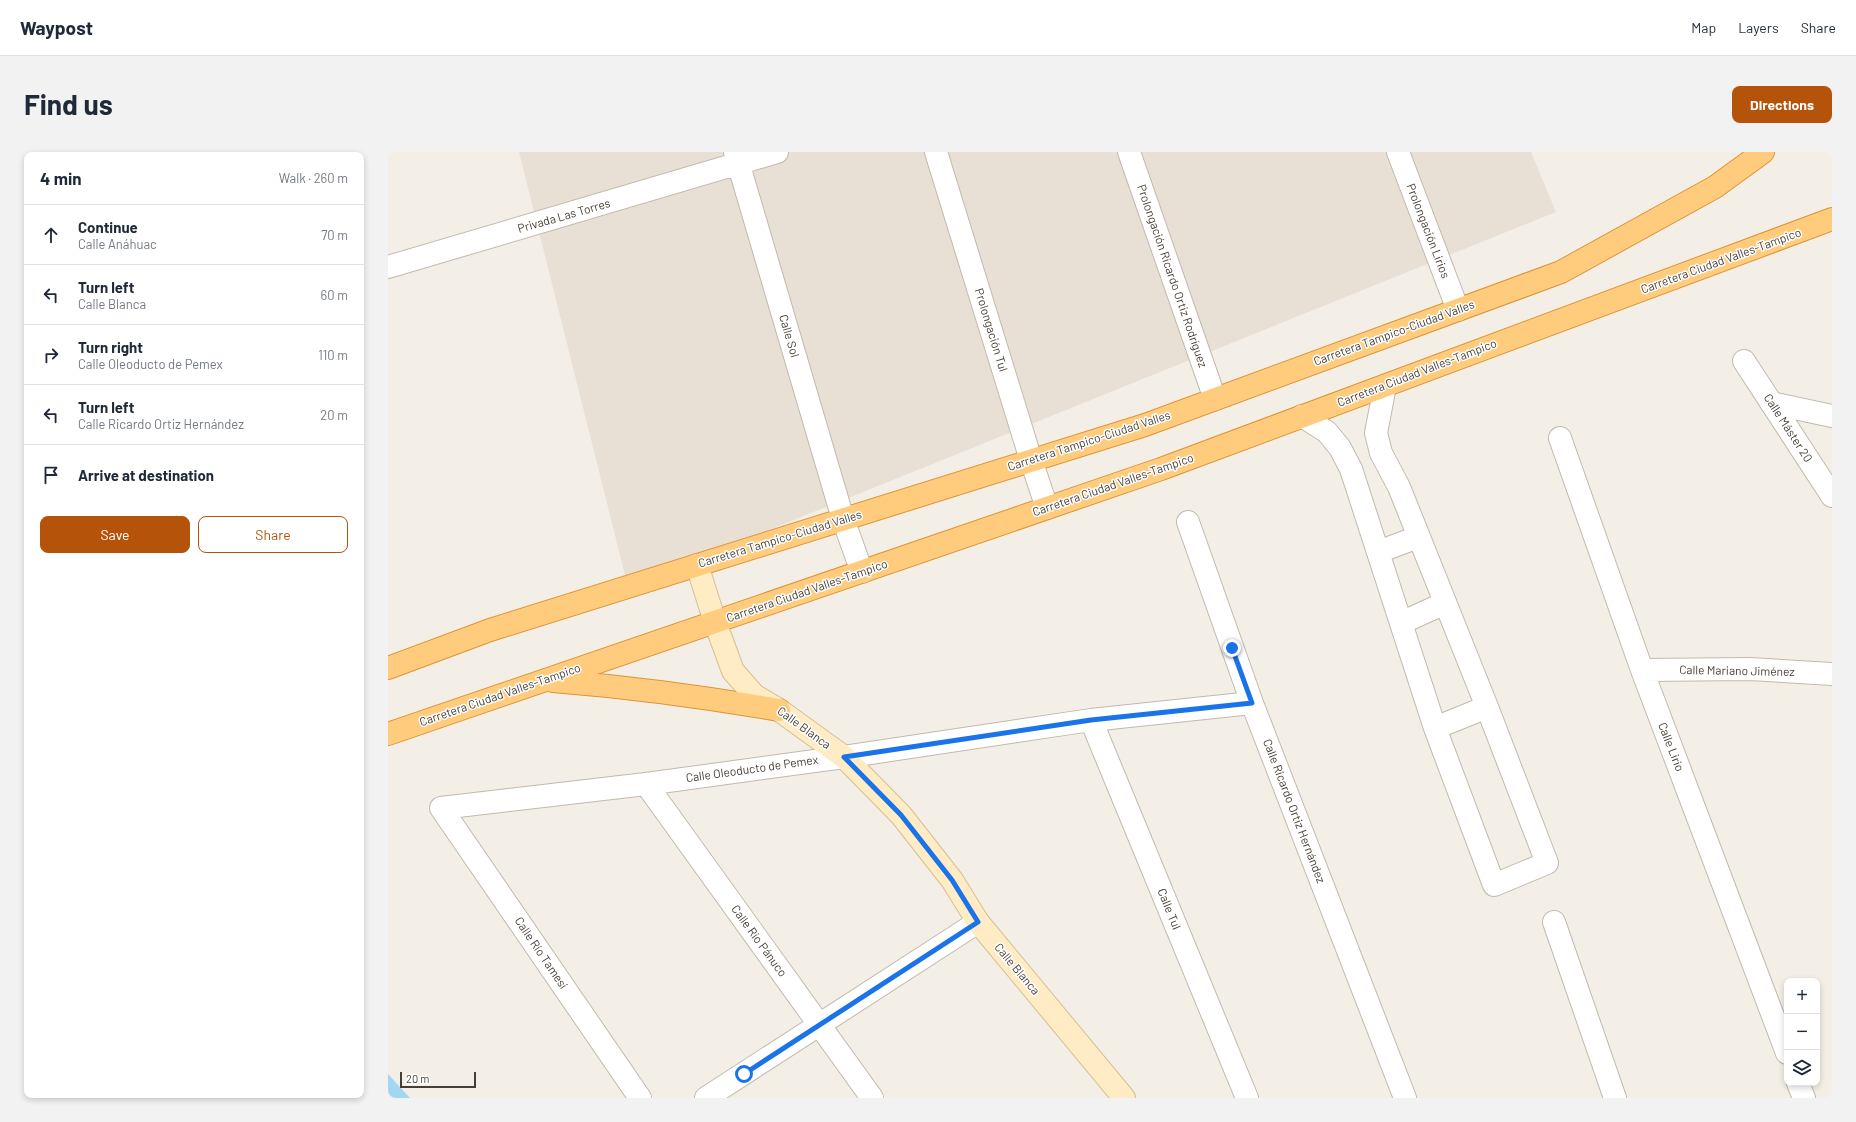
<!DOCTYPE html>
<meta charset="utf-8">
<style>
body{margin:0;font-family:Barlow,sans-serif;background:#f2f2f3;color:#1f2937}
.controls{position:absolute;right:12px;bottom:12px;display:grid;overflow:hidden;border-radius:8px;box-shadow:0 2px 6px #0003}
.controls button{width:36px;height:36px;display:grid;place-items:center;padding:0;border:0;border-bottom:1px solid #e0e1e3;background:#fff;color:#1f2937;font:20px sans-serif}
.scale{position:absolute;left:12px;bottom:10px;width:76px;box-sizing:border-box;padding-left:4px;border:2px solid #473f36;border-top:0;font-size:11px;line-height:14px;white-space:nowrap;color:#473f36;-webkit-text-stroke:3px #fff;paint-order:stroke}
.stop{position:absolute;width:12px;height:12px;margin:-9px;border:3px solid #1a73e8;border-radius:50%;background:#fff}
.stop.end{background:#1a73e8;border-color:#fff;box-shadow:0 1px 4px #0008}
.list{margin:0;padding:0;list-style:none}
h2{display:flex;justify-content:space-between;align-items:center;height:52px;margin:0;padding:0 16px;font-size:17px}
h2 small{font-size:13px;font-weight:400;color:#747a83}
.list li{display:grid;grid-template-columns:26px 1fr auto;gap:12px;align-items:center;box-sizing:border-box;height:60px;padding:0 16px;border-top:1px solid #e0e1e3}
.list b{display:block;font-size:15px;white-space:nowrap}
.list p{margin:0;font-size:13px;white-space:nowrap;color:#747a83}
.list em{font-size:13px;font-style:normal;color:#747a83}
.actions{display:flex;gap:8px;padding:12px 16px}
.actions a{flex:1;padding:9px 0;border:1px solid #b45309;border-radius:8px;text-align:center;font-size:14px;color:#b45309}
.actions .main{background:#b45309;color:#fff}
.icon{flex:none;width:22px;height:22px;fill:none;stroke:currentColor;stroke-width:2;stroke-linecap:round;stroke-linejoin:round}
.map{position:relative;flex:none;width:1444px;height:946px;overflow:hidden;border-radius:8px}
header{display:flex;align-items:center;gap:24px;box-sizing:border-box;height:56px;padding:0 20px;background:#fff;border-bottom:1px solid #e0e1e3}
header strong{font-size:19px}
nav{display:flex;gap:22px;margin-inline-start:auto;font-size:14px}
.intro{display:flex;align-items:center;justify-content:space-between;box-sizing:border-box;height:96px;padding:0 24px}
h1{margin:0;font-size:28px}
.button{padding:10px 18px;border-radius:8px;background:#b45309;color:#fff;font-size:14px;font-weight:700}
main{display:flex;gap:24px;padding:0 24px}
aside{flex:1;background:#fff;border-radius:8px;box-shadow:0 2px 6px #0003}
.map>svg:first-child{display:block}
</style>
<header>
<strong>Waypost</strong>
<nav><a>Map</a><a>Layers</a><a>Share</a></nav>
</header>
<div class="intro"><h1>Find us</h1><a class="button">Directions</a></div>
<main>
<aside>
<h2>4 min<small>Walk · 260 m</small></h2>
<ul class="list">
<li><svg class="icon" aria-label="ahead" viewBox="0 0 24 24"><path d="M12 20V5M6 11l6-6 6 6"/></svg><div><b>Continue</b><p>Calle Anáhuac</p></div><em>70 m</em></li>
<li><svg class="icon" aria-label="left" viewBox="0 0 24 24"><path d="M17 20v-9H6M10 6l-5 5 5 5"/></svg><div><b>Turn left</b><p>Calle Blanca</p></div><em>60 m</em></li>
<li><svg class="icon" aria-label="right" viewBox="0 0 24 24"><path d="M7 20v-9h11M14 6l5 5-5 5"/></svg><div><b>Turn right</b><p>Calle Oleoducto de Pemex</p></div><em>110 m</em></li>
<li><svg class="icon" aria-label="left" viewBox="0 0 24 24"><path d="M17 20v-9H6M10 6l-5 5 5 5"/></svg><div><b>Turn left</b><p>Calle Ricardo Ortiz Hernández</p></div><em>20 m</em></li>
<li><svg class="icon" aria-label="arrive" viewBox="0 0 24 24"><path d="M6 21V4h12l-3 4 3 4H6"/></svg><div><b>Arrive at destination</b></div></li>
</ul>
<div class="actions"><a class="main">Save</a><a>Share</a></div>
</aside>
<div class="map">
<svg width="1444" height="946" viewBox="0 0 1444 946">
<rect width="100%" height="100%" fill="#f3efe7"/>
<path fill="#e8e0d5" d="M131 0H1143L1168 60 240 435Z"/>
<path fill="#a2d7f1" d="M0 922 22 946H0Z"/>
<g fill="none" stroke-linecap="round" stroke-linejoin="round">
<g stroke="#c2b9ac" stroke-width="24">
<path id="minor" d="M347 0 455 367 474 420
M548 0 643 308 659 356
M741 0 827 247
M1010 0 1070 158
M0 115 389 0
M1356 209 1444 344
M1383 251 1444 264
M914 264 939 280 952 296 963 317 1047 576 1106 733 1159 711 1099 555 1011 335 993 301 988 281 997 234
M1172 286 1254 518 1399 901
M800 370 864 551 1017 946
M990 400 1030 385
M1013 471 1057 451
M1254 518 1362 517 1444 522
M703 568 859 946
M1047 576 1099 555
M258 632 484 946
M1166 770 1227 946
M1410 931 1416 946
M252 946 53 656 258 632 456 605 703 568 864 551
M318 946 590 770"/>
</g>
<g stroke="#d4bf96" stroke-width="24">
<path id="secondary" d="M309 413 327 470 345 519 366 543 391 558 456 605 513 663 564 728 590 770 736 946"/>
</g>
<g stroke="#df9335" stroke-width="24">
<path id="trunk" d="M0 516 102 478 757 273 1173 120 1327 35 1375 0
M165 529C241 535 316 545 391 558
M0 582 773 317 1444 67"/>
</g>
<use href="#minor" stroke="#fff" stroke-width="22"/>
<use href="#secondary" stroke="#ffecc5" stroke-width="22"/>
<use href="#trunk" stroke="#ffcc7d" stroke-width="22"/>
</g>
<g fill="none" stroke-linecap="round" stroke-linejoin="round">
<path stroke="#1a73e8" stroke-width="5" d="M356 922 590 770 564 728 513 663 456 605 703 568 864 551 844 496"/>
</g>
<g text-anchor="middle" stroke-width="3" stroke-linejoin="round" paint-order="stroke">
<g font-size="12" fill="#473f36" stroke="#fff">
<text transform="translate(176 64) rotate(-16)" y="4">Privada Las Torres</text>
<text transform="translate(1040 79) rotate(69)" y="4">Prolongación Lirios</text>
<text transform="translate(1333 109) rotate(-20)" y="4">Carretera Ciudad Valles-Tampico</text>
<text transform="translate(784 124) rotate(71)" y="4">Prolongación Ricardo Ortiz Rodríguez</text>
<text transform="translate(603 178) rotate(73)" y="4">Prolongación Tul</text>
<text transform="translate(1006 181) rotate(-20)" y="4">Carretera Tampico-Ciudad Valles</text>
<text transform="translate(401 184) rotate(74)" y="4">Calle Sol</text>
<text transform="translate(1029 221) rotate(-21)" y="4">Carretera Ciudad Valles-Tampico</text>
<text transform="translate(1400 276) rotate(57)" y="4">Calle Máster 20</text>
<text transform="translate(701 289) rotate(-18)" y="4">Carretera Tampico-Ciudad Valles</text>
<text transform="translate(725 333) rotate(-19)" y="4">Carretera Ciudad Valles-Tampico</text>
<text transform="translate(392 387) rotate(-17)" y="4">Carretera Tampico-Ciudad Valles</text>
<text transform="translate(419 439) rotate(-19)" y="4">Carretera Ciudad Valles-Tampico</text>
<text transform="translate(1349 519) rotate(1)" y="4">Calle Mariano Jiménez</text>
<text transform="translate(112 543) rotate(-19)" y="4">Carretera Ciudad Valles-Tampico</text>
<text transform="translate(416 576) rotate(36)" y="4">Calle Blanca</text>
<text transform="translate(1283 595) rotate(69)" y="4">Calle Lirio</text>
<text transform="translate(364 617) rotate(-8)" y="4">Calle Oleoducto de Pemex</text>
<text transform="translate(906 659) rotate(69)" y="4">Calle Ricardo Ortiz Hernández</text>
<text transform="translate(781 757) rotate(68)" y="4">Calle Tul</text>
<text transform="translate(371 789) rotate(54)" y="4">Calle Río Pánuco</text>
<text transform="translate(153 801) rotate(56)" y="4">Calle Río Tamesí</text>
<text transform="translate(629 817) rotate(50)" y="4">Calle Blanca</text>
</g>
</g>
</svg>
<div class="controls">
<button>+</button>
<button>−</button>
<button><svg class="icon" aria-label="layers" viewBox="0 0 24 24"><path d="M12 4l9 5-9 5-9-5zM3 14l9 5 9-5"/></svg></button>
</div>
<div class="scale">20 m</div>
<div class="stop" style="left:356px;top:922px"></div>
<div class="stop end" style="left:844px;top:496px"></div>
</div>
</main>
